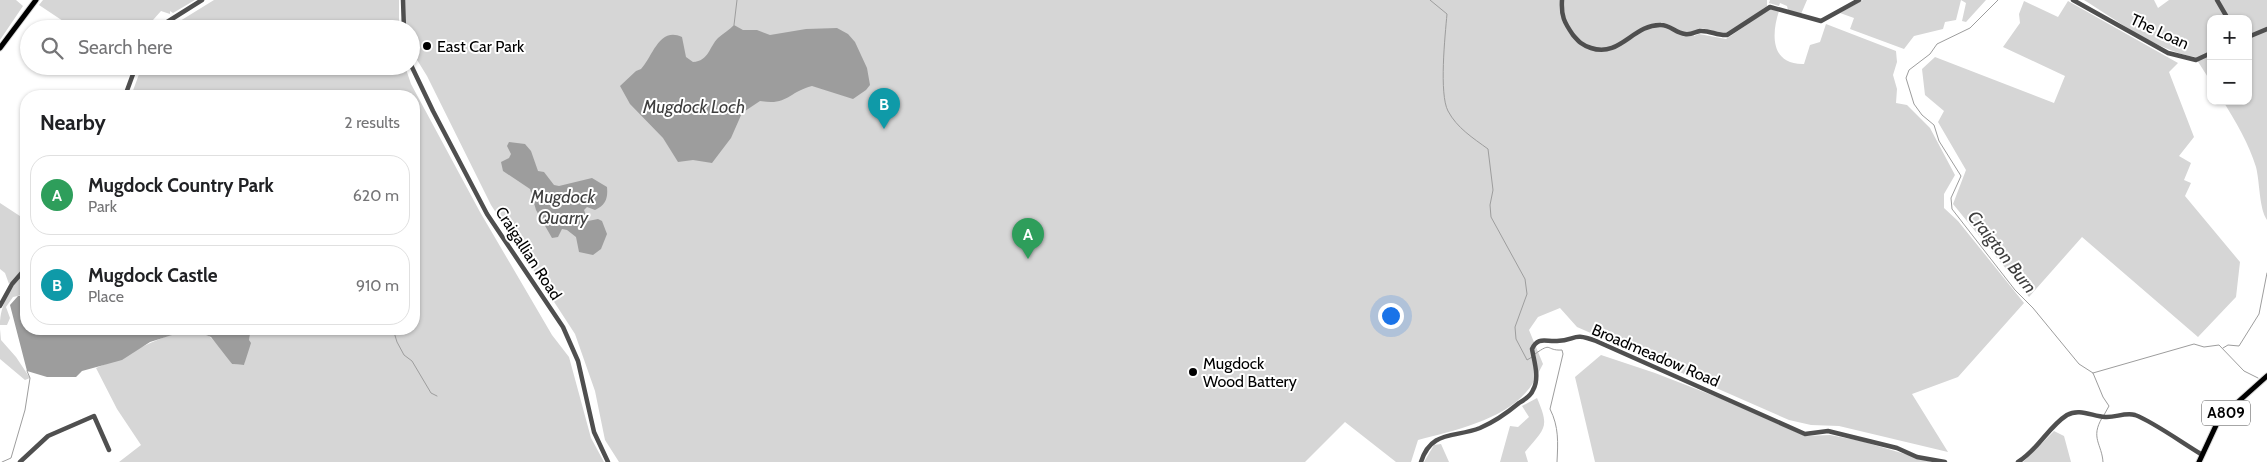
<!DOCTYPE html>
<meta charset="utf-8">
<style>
body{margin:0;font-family:Cabin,sans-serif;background:#f6f6f6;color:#202124}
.controls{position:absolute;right:15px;top:15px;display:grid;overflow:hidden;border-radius:10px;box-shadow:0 1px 4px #0004}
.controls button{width:45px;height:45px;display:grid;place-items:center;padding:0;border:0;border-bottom:1px solid #e0e0e0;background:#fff;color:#202124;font:25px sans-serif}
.you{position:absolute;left:1390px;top:315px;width:18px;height:18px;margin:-12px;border:4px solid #fff;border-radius:50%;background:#1a73e8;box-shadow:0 0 0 8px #1a73e833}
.badge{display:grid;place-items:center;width:32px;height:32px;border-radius:50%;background:#db2777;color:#fff;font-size:16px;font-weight:700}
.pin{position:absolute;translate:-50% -41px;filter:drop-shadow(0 1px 2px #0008)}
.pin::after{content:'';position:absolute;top:26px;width:18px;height:15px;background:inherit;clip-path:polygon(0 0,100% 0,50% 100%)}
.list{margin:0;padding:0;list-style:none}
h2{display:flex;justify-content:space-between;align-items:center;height:65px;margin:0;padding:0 20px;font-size:21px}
h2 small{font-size:16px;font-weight:400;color:#757577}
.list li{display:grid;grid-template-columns:32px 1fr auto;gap:15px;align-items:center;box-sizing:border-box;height:80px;margin:0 10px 10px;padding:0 10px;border:1px solid #e0e0e0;border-radius:20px}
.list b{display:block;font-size:19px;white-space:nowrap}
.list p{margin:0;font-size:16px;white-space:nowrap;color:#757577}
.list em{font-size:16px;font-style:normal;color:#757577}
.icon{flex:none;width:28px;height:28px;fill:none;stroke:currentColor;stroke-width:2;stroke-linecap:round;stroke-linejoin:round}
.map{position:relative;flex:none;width:2267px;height:462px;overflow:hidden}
.search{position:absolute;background:#fff;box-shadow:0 1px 4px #0004;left:20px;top:20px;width:400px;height:55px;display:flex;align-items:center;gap:12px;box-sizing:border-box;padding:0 18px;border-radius:28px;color:#757577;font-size:19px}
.panel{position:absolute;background:#fff;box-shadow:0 1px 4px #0004;left:20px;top:90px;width:400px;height:245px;border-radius:20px}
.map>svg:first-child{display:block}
</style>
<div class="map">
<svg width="2267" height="462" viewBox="0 0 2267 462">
<rect width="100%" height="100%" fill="#fff"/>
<path fill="#d6d6d6" d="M0 0H16L23 6 0 40Z
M43 0H195L173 13 170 11V14L161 11 145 29H118L72 20 69 25 39 5Z
M214 0H399V29H167Z
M405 0H1767V6L1738 27 1723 35 1702 28 1693 32 1694 36 1699 34 1726 39 1770 9 1779 11C1771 35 1771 65 1804 64L1810 45 1820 42 1826 24 1896 51 1897 62 1893 75 1897 89 1896 103 1907 105 1930 128 1955 175 1944 194V208L1958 221 2024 303 1958 377 1912 394 1948 452 1839 426 1811 425 1789 420 1577 327 1560 308 1538 317 1529 330 1543 364C1538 373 1534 384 1527 391 1504 420 1452 431 1418 440L1411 462H1396L1345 422 1305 462H619L605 440 595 391 575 334 491 205 427 76 414 55 411 48V29H406Z
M1770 0H1807L1801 14 1788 10 1787 6 1780 3 1779 6 1769 3Z
M1863 0H1986L1966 22 1962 21 1966 3 1961 0 1956 20 1945 22 1943 29 1914 36 1904 49 1850 29 1854 18 1840 13Z
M2084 0H2154L2158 8 2169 0H2267V220C2259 208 2260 183 2256 167 2249 144 2236 122 2223 101H2248V19H2211V82L2195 57C2155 50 2118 21 2084 0Z
M2024 1 2058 17 2068 1 2178 63 2169 72 2194 137 2179 156 2191 163 2184 180 2191 183 2185 196 2240 262 2236 297 2198 337 2082 237 2029 297 1953 204 1966 170 1938 122 1944 111 1925 95 1922 69 1935 57 2054 103 2065 76 2003 47 2020 23 2019 14Z
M142 66H405L411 84 480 212 552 335 569 357 591 438 604 462H119L141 445 117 409 96 368C119 360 179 324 200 331 214 337 224 351 232 364L244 365 251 329H414V96H131Z
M0 203 26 220V265L9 284 5 273 0 269Z
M25 271 26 273 20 287 26 289V294L13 297 6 307 10 318 7 325H0C0 304 11 287 25 271Z
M0 329 1 340 16 357 30 378 25 380 0 359Z
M1601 355 1655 373 1722 399 1805 436 1830 435 1861 441 1932 462H1595L1575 377Z
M1537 398C1550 428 1545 428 1525 452L1528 462H1500L1510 426 1518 427 1529 417 1522 406Z
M2054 431 2064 436 2071 462H2023Z
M1441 444 1449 462H1424L1434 445Z"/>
<path fill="#9d9d9d" d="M734 25 743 30H757L770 35 806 29 837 28 848 34 855 42 867 68 870 85 866 90 853 99 812 86C788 92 788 106 760 101L742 113 731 138 712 163 693 160 678 162 663 138 630 104 620 86 636 71 641 69C652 58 659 26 682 37L686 57 693 62C709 61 709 47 718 38 724 33 729 30 734 25Z
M509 142 525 144 531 151 538 171 544 172 554 185 559 186 592 178 607 187C608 198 606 205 595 210L587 207 584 210 588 221 598 219 602 221 607 234 601 249 593 255 579 252 576 237 567 230 562 229 558 237 552 238 536 210 530 189 503 171 501 162 509 158 511 154 507 146Z
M18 296H26V329H251L249 340 251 343 244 365 232 364 211 337 191 329 150 342 122 360 82 371 76 377H47L27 371 10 305Z"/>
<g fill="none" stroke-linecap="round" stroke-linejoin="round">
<path stroke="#9d9d9d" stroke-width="1" d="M1430 0 1447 14C1445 36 1439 94 1448 111 1457 128 1473 138 1488 149L1493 190 1490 205 1491 217 1525 279 1527 294 1515 327 1516 339 1526 358 1527 360 1532 357
M1998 0 1970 28 1937 44 1930 54 1909 70 1906 78 1914 104 1922 115 1934 125 1939 141 1961 176 1951 198 1952 209 2015 290 2033 308 2079 364 2093 373 2103 397 2109 406 2104 415
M734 25 737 0
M393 329 397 342 404 355 412 361 431 393 437 396
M2223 348 2228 345 2239 346 2259 314 2267 273
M1535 354C1553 341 1545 351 1562 350L1563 354 1550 409C1559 427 1558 442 1557 462
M2093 373 2194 344 2204 347 2219 345 2244 371 2258 378
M2102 418C2090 438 2102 444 2103 462
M2 462 11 458 25 410 30 378 27 371"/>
<g stroke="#dbdbdb" stroke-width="7">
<path id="major" d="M0 48 36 0
M2199 462 2219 419 2267 376"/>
</g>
<path stroke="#4f4f4f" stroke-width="4.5" d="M403 0 404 29
M1562 0C1561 16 1564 22 1573 35 1579 42 1582 45 1591 48 1620 58 1633 24 1661 25 1670 25 1676 33 1685 34 1691 35 1695 32 1700 31 1709 30 1718 36 1727 35L1770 7 1821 21 1859 0
M2073 0 2168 53 2196 60 2211 53
M2217 0 2228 19
M156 29 202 0
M2248 37 2267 29
M411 65 433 111 487 214 563 327 578 361 594 432 608 462
M125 96 136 66
M0 306 12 284 26 268
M20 462 48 436 94 416 109 450
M1421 462C1431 430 1454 438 1480 428 1494 422 1507 413 1519 403 1524 400 1531 396 1533 390 1540 378 1534 361 1532 349 1538 336 1546 342 1557 341 1577 340 1572 332 1596 341L1805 434 1828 431 1897 448 1917 457 1945 462
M2018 462C2038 450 2048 427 2067 415 2079 408 2092 416 2105 417 2115 418 2125 412 2135 415 2152 421 2184 444 2201 454"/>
<use href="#major" stroke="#000" stroke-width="5"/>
</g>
<g fill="#000" stroke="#fff" stroke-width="2">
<circle cx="427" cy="46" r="5"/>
<circle cx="1193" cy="372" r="5"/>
</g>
<g text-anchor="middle" stroke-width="4" stroke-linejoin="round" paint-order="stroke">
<rect fill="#fff" stroke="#4c4c4c" stroke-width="1" x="2202" y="400.5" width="48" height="25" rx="4"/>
<g font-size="15" font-weight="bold" fill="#000">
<text x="2226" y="418">A809</text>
</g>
<g font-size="16" fill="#000" stroke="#fff">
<text transform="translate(2160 31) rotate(25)" y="6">The Loan</text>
<text transform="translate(529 253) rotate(57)" y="6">Craigallian Road</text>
<text transform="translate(1656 355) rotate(23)" y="6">Broadmeadow Road</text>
</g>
<g font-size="16" fill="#000" stroke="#fff" text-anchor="start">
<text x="437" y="52">East Car Park</text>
<text x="1203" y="369">Mugdock<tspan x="1203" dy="18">Wood Battery</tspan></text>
</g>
<g font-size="18" font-style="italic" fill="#3e3e3e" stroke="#fff">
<text x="694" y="113">Mugdock Loch</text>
<text x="563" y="203">Mugdock<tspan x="563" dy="21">Quarry</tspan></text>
<text transform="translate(2002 252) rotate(52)" y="6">Craigton Burn</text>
</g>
</g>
</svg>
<div class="controls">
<button>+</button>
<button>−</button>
</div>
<div class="you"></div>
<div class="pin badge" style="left:1028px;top:259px;background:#2e9e5b">A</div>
<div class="pin badge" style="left:884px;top:129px;background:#0f9aa8">B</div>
<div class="search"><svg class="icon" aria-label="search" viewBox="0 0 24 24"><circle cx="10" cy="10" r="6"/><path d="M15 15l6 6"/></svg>Search here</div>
<section class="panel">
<h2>Nearby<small>2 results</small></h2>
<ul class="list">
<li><span class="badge" style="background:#2e9e5b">A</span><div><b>Mugdock Country Park</b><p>Park</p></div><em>620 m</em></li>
<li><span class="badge" style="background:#0f9aa8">B</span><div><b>Mugdock Castle</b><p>Place</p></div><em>910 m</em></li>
</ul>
</section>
</div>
